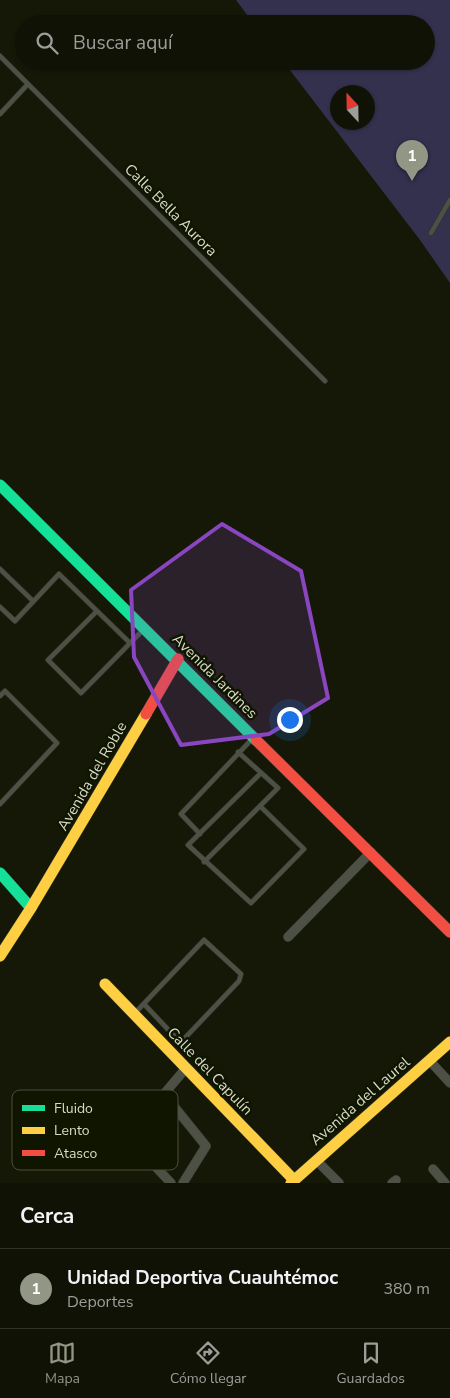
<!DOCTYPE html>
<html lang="es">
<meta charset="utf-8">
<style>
body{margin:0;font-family:"Nunito Sans",sans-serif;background:#191b0f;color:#f1f3f6}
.compass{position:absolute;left:330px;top:85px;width:45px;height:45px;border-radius:50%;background:#101205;box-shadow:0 1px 4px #0004;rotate:338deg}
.you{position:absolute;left:289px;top:719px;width:18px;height:18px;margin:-12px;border:4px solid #fff;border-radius:50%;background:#1a73e8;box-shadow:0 0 0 8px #1a73e833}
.badge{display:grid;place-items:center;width:32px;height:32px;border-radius:50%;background:#929684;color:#fff;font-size:16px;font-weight:700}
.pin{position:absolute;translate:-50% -41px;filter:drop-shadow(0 1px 2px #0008)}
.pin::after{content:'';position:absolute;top:26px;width:18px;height:15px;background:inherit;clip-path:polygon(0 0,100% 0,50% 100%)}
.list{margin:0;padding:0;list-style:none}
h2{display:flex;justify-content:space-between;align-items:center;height:65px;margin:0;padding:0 20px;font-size:21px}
h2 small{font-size:16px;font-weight:400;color:#9c9e9a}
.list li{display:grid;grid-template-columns:32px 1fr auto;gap:15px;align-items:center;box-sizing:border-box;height:80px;padding:0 20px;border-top:1px solid #303227}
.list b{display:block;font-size:19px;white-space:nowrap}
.list p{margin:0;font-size:16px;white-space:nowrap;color:#9c9e9a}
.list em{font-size:16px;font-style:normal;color:#9c9e9a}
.icon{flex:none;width:28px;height:28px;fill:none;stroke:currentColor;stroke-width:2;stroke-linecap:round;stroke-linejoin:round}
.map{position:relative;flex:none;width:450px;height:1183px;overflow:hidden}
.search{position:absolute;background:#101205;box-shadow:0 1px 4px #0004;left:15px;right:15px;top:15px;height:55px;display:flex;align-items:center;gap:12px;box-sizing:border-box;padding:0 18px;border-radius:28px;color:#9c9e9a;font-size:19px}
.sheet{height:145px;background:#101205}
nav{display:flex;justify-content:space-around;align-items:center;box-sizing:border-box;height:70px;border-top:1px solid #303227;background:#101205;font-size:14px;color:#9c9e9a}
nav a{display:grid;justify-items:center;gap:2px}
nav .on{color:#929684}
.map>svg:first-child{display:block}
</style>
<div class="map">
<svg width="450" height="1183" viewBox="0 0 450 1183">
<rect width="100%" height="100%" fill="#151807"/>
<path fill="#33314e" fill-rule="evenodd" d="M236 0H450V283L420 240 283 61H426V24H254ZM338 92H368V122H338Z"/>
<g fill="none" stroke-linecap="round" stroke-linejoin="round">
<g stroke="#303328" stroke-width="5.5">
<path id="lane" d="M0 56 325 381
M0 114 28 84
M431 233 450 200
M0 569 33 601
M0 607 15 621 59 574 130 643
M97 611 48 660 81 693 143 630
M0 696 5 691 57 743 0 804
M260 806 304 849 251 903 188 845 261 773
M200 834 181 814 254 737
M204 862 278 788 238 752
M135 1013 204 940 241 974 239 981 183 1040H178L144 1004"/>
</g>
<g stroke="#303328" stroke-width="10">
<path id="street" d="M288 937 371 852
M429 1060 450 1083
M164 1094 206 1146 183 1183
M316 1160 339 1183
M433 1169 445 1183
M171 1183 135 1145 164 1094 186 1068
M392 1183 396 1180"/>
</g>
<g stroke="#303328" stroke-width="12">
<path id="fast" d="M0 485 256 740
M0 873 31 908"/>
</g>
<g stroke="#303328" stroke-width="12">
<path id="slow" d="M0 956 31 908 146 714
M105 984 294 1180
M291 1183 450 1042"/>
</g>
<g stroke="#303328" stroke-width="12">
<path id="jam" d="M146 714 178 659
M256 740 450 932"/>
</g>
<use href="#lane" stroke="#4d5044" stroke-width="4.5"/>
<use href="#street" stroke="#4d5044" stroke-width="9"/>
<use href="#fast" stroke="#16e098" stroke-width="11"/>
<use href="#slow" stroke="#ffcf43" stroke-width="11"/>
<use href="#jam" stroke="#f24e42" stroke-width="11"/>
</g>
<path fill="#8946c0" fill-opacity="0.2" stroke="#8946c0" stroke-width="4" stroke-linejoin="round" d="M222 524 301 571 328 698 269 734 181 745 134 657 131 590Z"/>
<g text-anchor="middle" stroke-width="5" stroke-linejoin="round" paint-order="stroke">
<g font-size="15" fill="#d6dac8" stroke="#101500">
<text transform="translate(171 210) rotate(45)" y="5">Calle Bella Aurora</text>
<text transform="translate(215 676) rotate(45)" y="5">Avenida Jardines</text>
<text transform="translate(92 776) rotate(-60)" y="5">Avenida del Roble</text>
<text transform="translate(210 1071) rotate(46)" y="5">Calle del Capulín</text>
<text transform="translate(360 1101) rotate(-41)" y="5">Avenida del Laurel</text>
</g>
</g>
<rect x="12" y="1090" width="166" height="80" rx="8" fill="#101500" stroke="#4b503c" stroke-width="1"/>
<rect x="22" y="1105" width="23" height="6" fill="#16e098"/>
<rect x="22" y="1127" width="23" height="7" fill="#ffcf43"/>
<rect x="22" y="1150" width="23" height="6" fill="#f24e42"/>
<g font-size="14" fill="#d6dac8">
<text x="54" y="1113">Fluido</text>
<text x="54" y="1135">Lento</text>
<text x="54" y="1158">Atasco</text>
</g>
</svg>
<svg class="compass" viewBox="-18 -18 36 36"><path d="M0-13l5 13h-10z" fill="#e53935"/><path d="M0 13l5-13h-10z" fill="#9c9e9a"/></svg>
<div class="you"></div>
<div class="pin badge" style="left:412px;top:181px">1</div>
<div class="search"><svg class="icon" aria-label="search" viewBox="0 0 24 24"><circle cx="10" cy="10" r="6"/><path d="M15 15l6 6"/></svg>Buscar aquí</div>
</div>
<section class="sheet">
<h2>Cerca<small></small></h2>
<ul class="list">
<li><span class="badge">1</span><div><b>Unidad Deportiva Cuauhtémoc</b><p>Deportes</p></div><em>380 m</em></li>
</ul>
</section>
<nav>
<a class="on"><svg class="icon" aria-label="map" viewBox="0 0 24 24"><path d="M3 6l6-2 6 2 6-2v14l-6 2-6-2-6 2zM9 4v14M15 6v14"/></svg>Mapa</a>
<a><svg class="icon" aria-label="directions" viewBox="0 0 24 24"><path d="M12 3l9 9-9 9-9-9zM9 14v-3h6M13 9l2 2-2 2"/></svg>Cómo llegar</a>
<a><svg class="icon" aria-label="saved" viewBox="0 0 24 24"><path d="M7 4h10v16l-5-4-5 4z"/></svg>Guardados</a>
</nav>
